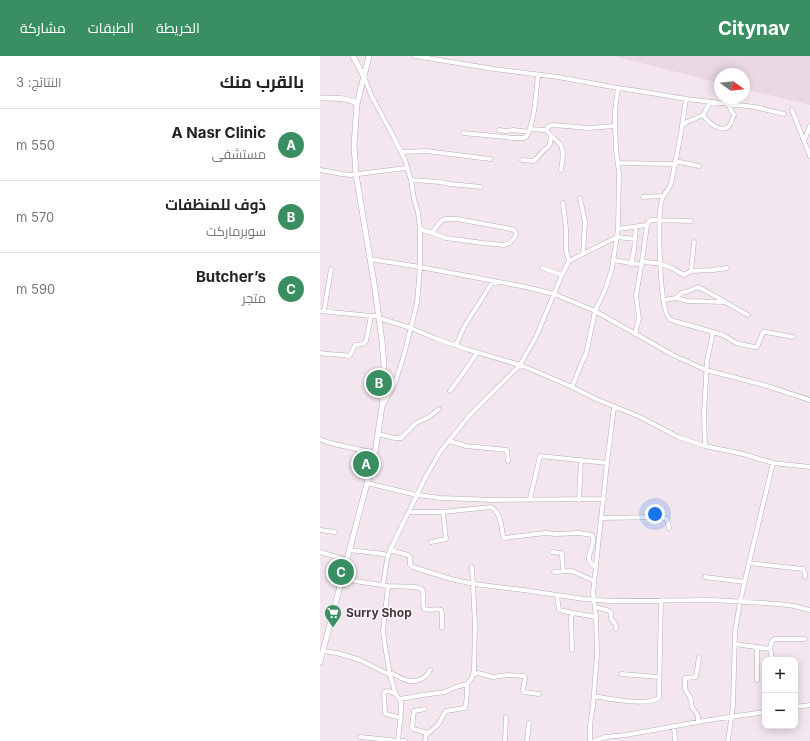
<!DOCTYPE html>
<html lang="ar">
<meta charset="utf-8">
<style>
body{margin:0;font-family:Inter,Cairo,sans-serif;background:#f2f2f2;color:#222;direction:rtl}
.controls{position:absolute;right:12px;bottom:12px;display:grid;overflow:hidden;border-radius:8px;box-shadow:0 2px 10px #0003}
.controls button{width:36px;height:36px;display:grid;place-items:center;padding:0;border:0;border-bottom:1px solid #e0e0e0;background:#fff;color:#222;font:20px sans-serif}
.compass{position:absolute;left:394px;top:12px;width:36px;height:36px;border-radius:50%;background:#fff;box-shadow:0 2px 10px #0003;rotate:105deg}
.you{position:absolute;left:335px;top:458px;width:14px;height:14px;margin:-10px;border:3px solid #fff;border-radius:50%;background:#1a73e8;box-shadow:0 0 0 6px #1a73e833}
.badge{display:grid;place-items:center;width:26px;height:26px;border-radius:50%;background:#398e62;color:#fff;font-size:13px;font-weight:700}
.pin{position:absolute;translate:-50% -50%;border:2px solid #fff;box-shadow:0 1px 4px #0006}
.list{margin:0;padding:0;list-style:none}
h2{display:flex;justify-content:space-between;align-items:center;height:52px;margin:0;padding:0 16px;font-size:17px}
h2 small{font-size:13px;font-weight:400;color:#767676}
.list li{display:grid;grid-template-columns:26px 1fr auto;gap:12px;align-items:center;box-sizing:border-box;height:72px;padding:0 16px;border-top:1px solid #e0e0e0}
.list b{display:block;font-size:15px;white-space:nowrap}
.list p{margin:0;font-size:13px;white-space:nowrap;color:#767676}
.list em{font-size:13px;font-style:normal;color:#767676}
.map{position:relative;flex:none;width:490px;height:685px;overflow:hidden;direction:ltr}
header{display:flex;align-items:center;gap:24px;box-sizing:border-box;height:56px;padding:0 20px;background:#398e62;color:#fff}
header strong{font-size:19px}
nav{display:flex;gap:22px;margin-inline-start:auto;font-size:14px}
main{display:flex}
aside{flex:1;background:#fff}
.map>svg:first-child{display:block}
</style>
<header>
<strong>Citynav</strong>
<nav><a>الخريطة</a><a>الطبقات</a><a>مشاركة</a></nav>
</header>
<main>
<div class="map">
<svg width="490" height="685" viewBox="0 0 490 685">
<rect width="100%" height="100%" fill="#f3e6ef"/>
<path fill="#ead8e5" d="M294 0H490V49L424 33V18H400V27Z"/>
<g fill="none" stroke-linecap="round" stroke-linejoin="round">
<g stroke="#baaeb6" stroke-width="5">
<path id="minor" d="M95 0 174 13 238 21 298 32 319 35 366 43 435 51 464 58
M44 21 52 41 71 76 85 104 91 124 94 143 98 156 100 173V211L97 247 84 299 75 327 63 349
M366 43 361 77 351 128C348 135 342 139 341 147 338 163 339 251 349 262 349 263 353 264 354 265L393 276 387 305 384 357 385 390
M472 54 490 100
M383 59 389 48 393 46
M362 70 367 66 383 59C388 66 400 77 408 71 412 68 412 62 414 59L407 47
M210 73 226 74 229 70 233 69 269 72 295 70
M179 74 186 75 193 74 209 76
M226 74C230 79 235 83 240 88 245 94 242 106 241 114
M143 77 194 82H204L206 81C215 66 216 37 218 19
M484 85 490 70
M81 96 106 95 170 103
M202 104 213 105 216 103 224 94 228 91 230 88 231 80
M355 105 379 110
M298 107 355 108
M0 114 22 118 30 119 86 112
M91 124 120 126 130 128 161 131
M323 141 343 140
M260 142 265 166 263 198
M243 147 246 173V194L249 205
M100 173 112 177 126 182 163 187 184 189 190 187 195 181 196 177 194 174 191 173 137 163H125L121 165 117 170 112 177
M298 173 327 169 328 166 331 164 371 165
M50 203 100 211 206 231 234 238 275 255 353 299 386 314 444 329 490 344
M293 204 322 209
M322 205 332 207H340
M311 208 314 194 316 171
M341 208 352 212 364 219 371 215 393 214 407 212
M222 212 242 219
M371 215 374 186
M356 242 361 237 366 236 378 231C395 239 411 250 428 259
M344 244 356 242 367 245 405 246
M0 255 51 260H58
M4 255 11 213
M59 262 91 272 117 283 146 293 200 309 215 315 252 331 276 343 320 361 358 381 385 390 423 398 453 407 490 411
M393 276 403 279 416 287 434 291H437L443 276H446L473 281
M315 278 319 262 316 240 322 205 327 169
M136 289 144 271 173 225
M0 297C10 299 19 298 29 300L30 299 35 289 43 288 46 285 51 260
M252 331 263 304 266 298 273 265 275 255 285 234 292 213 298 173 299 117 296 93 295 70V54L298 32
M130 335 139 323 157 297
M58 378 75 382H81L96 367 109 361 119 353
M0 383 4 385 14 388 55 397
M129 385 146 390 187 394 188 405
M47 427 97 439 121 442 174 444 284 443
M210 443 220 400 287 407
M259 444 261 404
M89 456H123L171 451C180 455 182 471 183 481L184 482 225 477 236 478 259 477 272 479C276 489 268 495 269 504 270 507 274 510 276 512
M282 462 339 461 347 463 348 467 349 472
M0 474 15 476
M111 486 126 483 123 456
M29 494 64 498 68 500
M70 494 88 499 90 501V509L93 511 131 523 154 528 203 534 264 543 291 545 393 544 459 548 474 550 490 554
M0 496 27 504
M232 496 241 497 242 498 243 515
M429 507 483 513 485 517V521
M234 516 252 515 274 525
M385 521 425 526
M22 523 68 530 95 531 102 533C105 539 102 546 104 553 110 555 116 552 121 554L122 557V572
M63 529 67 504 70 494 97 439 104 424 120 396 149 360 200 309 216 281 242 219 249 205 297 181 315 183
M68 530 63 575 65 590 70 619 73 618C78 620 85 625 91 625 99 626 107 621 110 614
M237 539 239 554 253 557
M275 551 287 554 291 556C291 559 290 562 292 564 295 568 297 568 296 573
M415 588 450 593
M252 594 251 562 253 557 276 561
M3 595 17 597 40 604 70 619 76 639 81 645V655L78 685
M452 604C451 597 448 588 454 583H485
M301 618 339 621
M153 619 158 617 173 621 188 619 204 620 205 622 203 634 204 636 219 638
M437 624V591
M76 638C72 636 68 634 64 636L65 657 66 658 81 662
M274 640C288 643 327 650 339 642L341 544
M80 643 103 639 125 636 136 631 147 628 152 622 154 614 155 568 152 511
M475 651 490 649
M105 653 94 655 92 671 93 673 108 677
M378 666V660L372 651 370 641 365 633V622C369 621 372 622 376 621L379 601
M354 670 355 685
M40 681 70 684 75 685
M82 685H85
M105 685 106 679 118 669 124 658 126 655 145 652C147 646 147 635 147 628
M185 685 186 661
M207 685 209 667
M270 685V669L273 649 277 598 276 561 273 537 287 407 294 351
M274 685 286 681 306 679 389 664 445 656
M408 685 413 650 415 576 420 546 429 507 453 407"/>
</g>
<g stroke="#baaeb6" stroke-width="6">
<path id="tertiary" d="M33 0 44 21
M0 42C11 42 28 41 37 48L34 89 36 118 55 233 62 285 64 309 63 338 62 350 55 397 0 606
M37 48 49 0"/>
</g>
<use href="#minor" stroke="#fff" stroke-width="4"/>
<use href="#tertiary" stroke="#fff" stroke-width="5"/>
</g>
<defs>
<g id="supermarket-pin" transform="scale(0.9)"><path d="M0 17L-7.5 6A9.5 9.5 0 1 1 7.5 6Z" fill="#398e62" stroke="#fff5fb"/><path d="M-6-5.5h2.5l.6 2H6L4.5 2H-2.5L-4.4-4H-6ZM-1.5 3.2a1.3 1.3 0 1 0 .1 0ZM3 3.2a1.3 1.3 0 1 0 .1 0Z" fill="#fff"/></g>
</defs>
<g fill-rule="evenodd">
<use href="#supermarket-pin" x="13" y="557"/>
</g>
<g text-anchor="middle" stroke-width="3" stroke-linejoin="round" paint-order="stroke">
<g font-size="12" font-weight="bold" fill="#3f3a3d" stroke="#fff5fb" text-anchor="start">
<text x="26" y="561">Surry Shop</text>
</g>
</g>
</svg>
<div class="controls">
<button>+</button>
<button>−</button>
</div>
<svg class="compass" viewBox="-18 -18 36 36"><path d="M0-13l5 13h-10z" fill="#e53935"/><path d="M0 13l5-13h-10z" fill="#767676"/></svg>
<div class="you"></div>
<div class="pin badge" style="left:46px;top:408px">A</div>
<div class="pin badge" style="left:59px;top:327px">B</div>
<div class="pin badge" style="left:21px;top:516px">C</div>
</div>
<aside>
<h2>بالقرب منك<small>النتائج: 3</small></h2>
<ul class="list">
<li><span class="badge">A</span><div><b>A Nasr Clinic</b><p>مستشفى</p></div><em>550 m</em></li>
<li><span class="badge">B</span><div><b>ذوف للمنظفات</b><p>سوبرماركت</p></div><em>570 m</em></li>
<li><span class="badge">C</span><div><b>Butcher’s</b><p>متجر</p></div><em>590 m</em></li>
</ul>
</aside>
</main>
